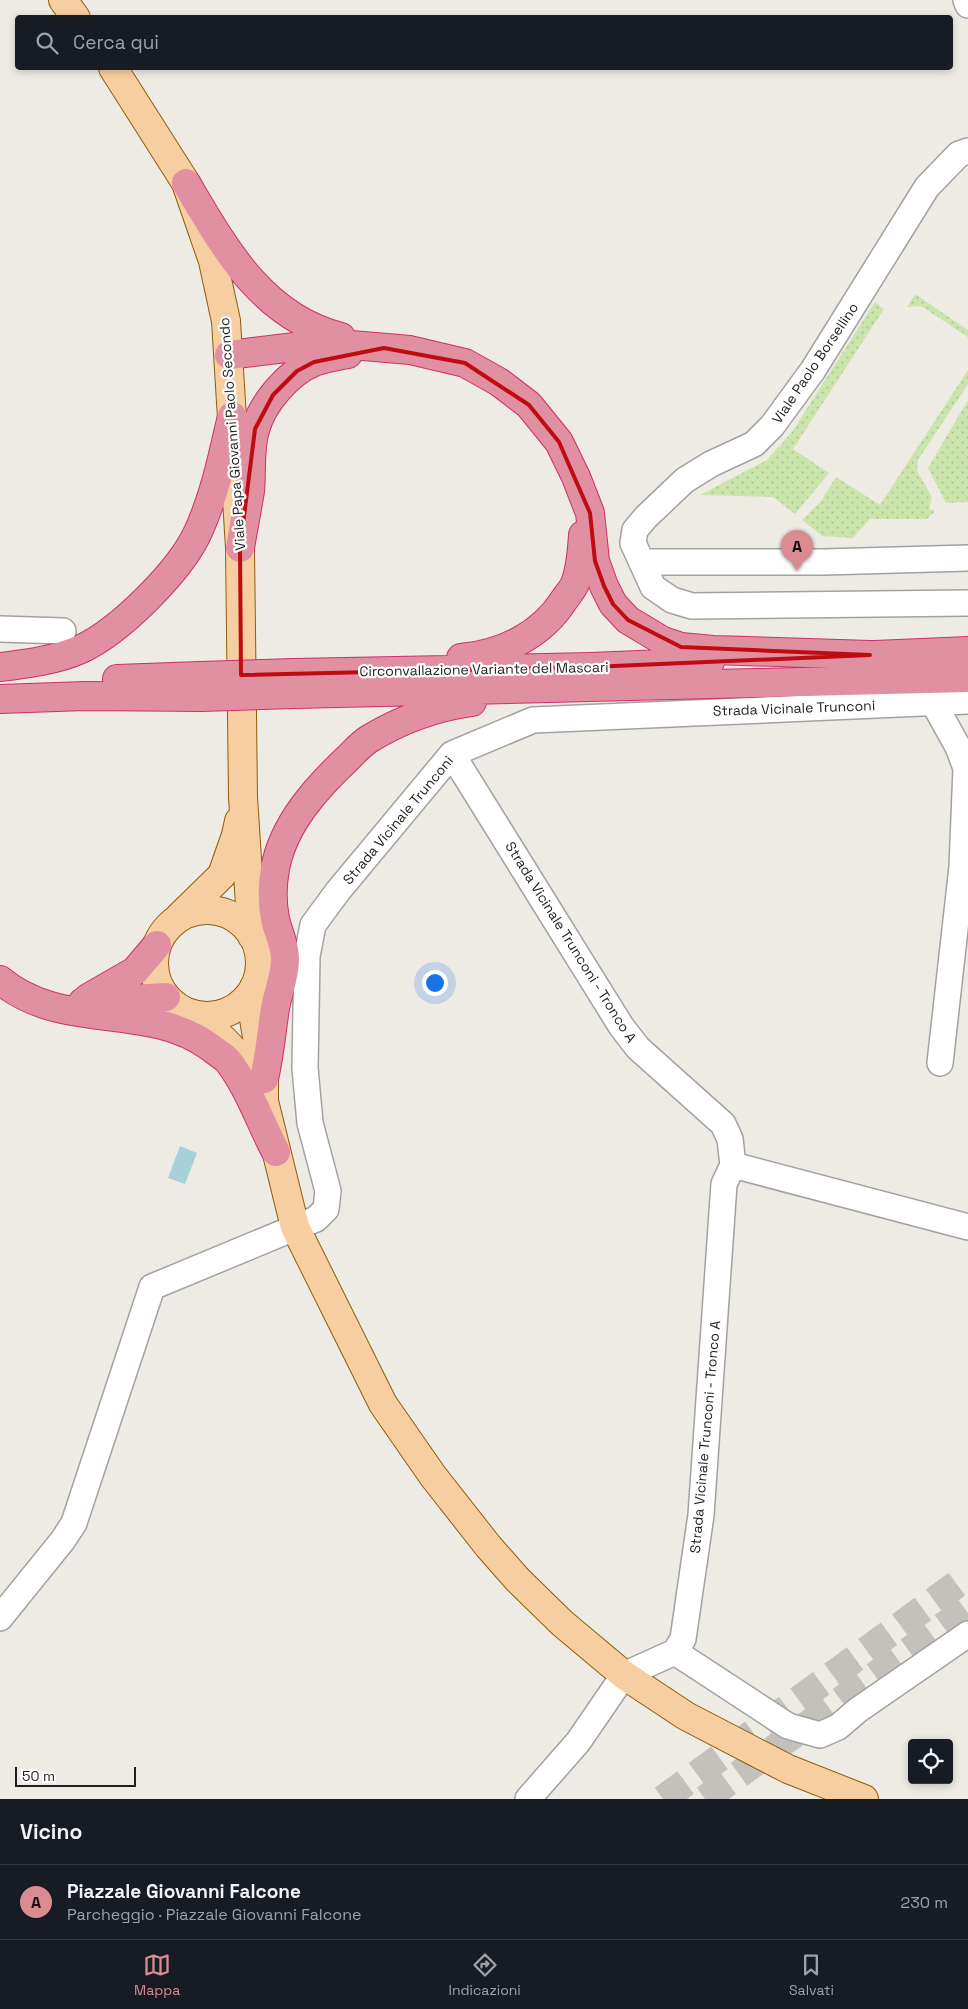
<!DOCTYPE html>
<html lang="it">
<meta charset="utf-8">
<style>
body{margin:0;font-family:"Space Grotesk",sans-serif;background:#20242c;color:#f1f3f6}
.controls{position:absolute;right:15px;bottom:15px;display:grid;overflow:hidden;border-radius:5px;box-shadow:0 2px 8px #0003}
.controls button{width:45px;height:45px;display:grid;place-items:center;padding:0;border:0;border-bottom:1px solid #363941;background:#171b24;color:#f1f3f6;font:25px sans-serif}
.scale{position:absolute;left:15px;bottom:12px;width:121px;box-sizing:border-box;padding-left:5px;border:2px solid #1e1e1e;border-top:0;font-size:14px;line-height:18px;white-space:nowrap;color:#1e1e1e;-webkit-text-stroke:4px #fff;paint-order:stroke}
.you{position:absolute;left:434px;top:982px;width:18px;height:18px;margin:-12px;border:4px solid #fff;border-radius:50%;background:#1a73e8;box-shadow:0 0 0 8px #1a73e833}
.badge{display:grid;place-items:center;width:32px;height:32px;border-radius:50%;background:#da8b90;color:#111;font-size:16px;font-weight:700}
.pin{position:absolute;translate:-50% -41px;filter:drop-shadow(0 1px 2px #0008)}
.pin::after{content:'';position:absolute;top:26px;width:18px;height:15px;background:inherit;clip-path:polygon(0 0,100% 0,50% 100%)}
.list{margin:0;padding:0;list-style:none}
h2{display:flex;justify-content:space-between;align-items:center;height:65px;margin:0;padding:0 20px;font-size:21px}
h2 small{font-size:16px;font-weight:400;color:#9ea1a6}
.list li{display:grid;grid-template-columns:32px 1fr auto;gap:15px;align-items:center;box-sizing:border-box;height:75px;padding:0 20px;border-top:1px solid #363941}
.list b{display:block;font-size:19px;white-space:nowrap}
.list p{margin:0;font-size:16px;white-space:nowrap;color:#9ea1a6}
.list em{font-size:16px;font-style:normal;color:#9ea1a6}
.icon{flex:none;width:28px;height:28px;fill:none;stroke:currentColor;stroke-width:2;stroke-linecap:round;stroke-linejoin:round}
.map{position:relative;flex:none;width:968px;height:1799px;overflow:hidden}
.search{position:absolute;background:#171b24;box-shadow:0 2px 8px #0003;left:15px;right:15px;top:15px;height:55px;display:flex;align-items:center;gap:12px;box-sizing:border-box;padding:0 18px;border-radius:5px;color:#9ea1a6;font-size:19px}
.sheet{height:140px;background:#171b24}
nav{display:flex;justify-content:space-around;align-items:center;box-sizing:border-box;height:70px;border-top:1px solid #363941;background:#171b24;font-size:14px;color:#9ea1a6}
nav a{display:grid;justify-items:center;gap:2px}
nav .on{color:#da8b90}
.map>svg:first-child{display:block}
</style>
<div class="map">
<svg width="968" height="1799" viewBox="0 0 968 1799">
<defs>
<pattern id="grass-dots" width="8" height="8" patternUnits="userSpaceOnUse" patternTransform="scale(1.25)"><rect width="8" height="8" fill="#cbe5ad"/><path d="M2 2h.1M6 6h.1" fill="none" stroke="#aec494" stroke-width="1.8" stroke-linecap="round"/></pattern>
</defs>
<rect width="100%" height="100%" fill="#eeeae4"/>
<path fill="url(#grass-dots)" d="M915 294 968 330V337L921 306 907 307Z
M875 302 884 309 793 449 829 473 795 514 773 497 700 495 767 460 792 432Z
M968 370V384L918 460 917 471 932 497 929 509 935 511 927 519H870L853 538 822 536 802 520 821 501 836 477 880 505Z
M968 400V502L946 503 928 468Z"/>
<path fill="#a7d0d9" d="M180 1146 197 1153 185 1184 168 1178Z"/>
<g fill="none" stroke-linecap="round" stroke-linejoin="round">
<path stroke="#c4c1bc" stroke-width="28" stroke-dasharray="28 14" stroke-linecap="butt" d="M663 1799 968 1576
M705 1799 968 1608"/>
<g stroke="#a2a2a2" stroke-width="28">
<path id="minor" d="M966 0 968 5
M968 151 959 154 927 187 813 370 772 426 754 444 711 464 685 480 646 517 635 530 633 543 653 587 672 600 692 606 968 603
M642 562H824L968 558
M0 629 63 631
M933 702 958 747 966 768 962 867 940 1063
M452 754 621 1026 638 1048 723 1124 730 1139 733 1165 724 1184 701 1515 683 1639 675 1652 624 1675 578 1742 528 1799
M733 1165 968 1227
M0 1618 63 1540 74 1523 152 1287 316 1219 326 1209 328 1191 310 1123 305 1068 307 956 313 925 338 891 452 754 533 720 968 701
M675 1652 788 1726 820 1735 838 1727 858 1710 968 1634"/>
</g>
<g stroke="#8e5d09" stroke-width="30">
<path id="major" d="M63 0 76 18
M113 68 186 183 213 261 226 321 240 548 243 797 252 936
M154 963a53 53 0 1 1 106 0a53 53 0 1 1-106 0Z
M179 917 222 875 236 835 239 821
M254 987 253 1013 264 1079V1101L295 1227 383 1404 433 1476 488 1546 518 1580 562 1623 624 1675 686 1716 788 1769 864 1799
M193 1014C215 1031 235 1047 248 1071"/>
</g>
<g stroke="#cf2f6c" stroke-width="30">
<path id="highway" d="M186 183C225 249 262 317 341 337
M229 355 328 343 410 350 465 363 499 382 529 405 559 442 576 477 590 513 595 561 604 586 613 604 628 620 663 641 681 647 713 650 870 655
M240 548C243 529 247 510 250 491 252 471 249 450 255 430 262 403 289 372 314 362 325 358 337 356 348 354
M852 656 968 651
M461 658C502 654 541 636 564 600 568 594 574 588 576 581 581 566 582 551 583 535
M0 667C26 664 57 660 81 649 120 631 180 571 198 532 215 495 223 455 232 416
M294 673 591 667 710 662
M117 679 200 676
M295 694 968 678
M0 699 85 696 201 697
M0 980C62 1032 148 1001 210 1047 216 1052 224 1056 228 1061 249 1088 260 1122 276 1152
M88 998 135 971 157 945
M83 1002 166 997
M264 1079C269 1057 271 1036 274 1015 276 996 285 979 285 959 285 944 278 933 275 919 272 903 272 885 275 869 283 824 317 787 349 757 355 751 361 744 369 739 400 720 436 707 472 702"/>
</g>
<use href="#minor" stroke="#fff" stroke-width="25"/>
<use href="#major" stroke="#f6cea1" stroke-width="28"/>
<use href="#highway" stroke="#e190a2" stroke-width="28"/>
<g stroke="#cf2f6c" stroke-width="30" stroke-linecap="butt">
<path id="highway-bridge" d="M200 676 294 673
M201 697 295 694"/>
</g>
<use href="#highway-bridge" stroke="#e190a2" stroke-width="28"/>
</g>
<path fill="none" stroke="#bf0c13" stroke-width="4" stroke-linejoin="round" d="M384 348 465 363 529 405 559 442 590 513 595 561 604 586 613 604 628 620 681 647 870 655 591 667 241 675 240 548 255 429 273 395 297 371 314 362Z"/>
<g text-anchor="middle" stroke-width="4.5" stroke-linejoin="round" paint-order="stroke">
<g font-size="14" fill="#1e1e1e" stroke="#fff">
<text transform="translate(815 363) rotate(-56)" y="5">Viale Paolo Borsellino</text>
<text transform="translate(232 434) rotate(-94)" y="5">Viale Papa Giovanni Paolo Secondo</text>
<text transform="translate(484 669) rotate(-1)" y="5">Circonvallazione Variante del Mascari</text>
<text transform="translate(794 708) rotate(-2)" y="5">Strada Vicinale Trunconi</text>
<text transform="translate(398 820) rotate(-50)" y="5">Strada Vicinale Trunconi</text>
<text transform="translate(571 942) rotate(58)" y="5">Strada Vicinale Trunconi - Tronco A</text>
<text transform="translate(705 1437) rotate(-85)" y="5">Strada Vicinale Trunconi - Tronco A</text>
</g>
</g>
</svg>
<div class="controls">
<button><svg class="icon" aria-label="locate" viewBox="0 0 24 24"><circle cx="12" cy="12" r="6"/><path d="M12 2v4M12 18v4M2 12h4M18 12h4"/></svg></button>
</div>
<div class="scale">50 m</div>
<div class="you"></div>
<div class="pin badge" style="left:797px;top:571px">A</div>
<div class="search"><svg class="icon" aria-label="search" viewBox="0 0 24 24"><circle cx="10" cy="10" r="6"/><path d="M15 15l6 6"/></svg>Cerca qui</div>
</div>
<section class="sheet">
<h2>Vicino<small></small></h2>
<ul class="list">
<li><span class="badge">A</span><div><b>Piazzale Giovanni Falcone</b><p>Parcheggio · Piazzale Giovanni Falcone</p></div><em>230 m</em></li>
</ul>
</section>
<nav>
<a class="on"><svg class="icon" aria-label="map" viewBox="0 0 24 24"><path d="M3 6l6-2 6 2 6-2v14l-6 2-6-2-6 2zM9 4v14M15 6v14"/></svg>Mappa</a>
<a><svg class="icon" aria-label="directions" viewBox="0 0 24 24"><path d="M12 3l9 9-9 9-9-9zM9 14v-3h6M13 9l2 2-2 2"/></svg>Indicazioni</a>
<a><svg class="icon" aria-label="saved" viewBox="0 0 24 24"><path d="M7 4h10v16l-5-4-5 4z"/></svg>Salvati</a>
</nav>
